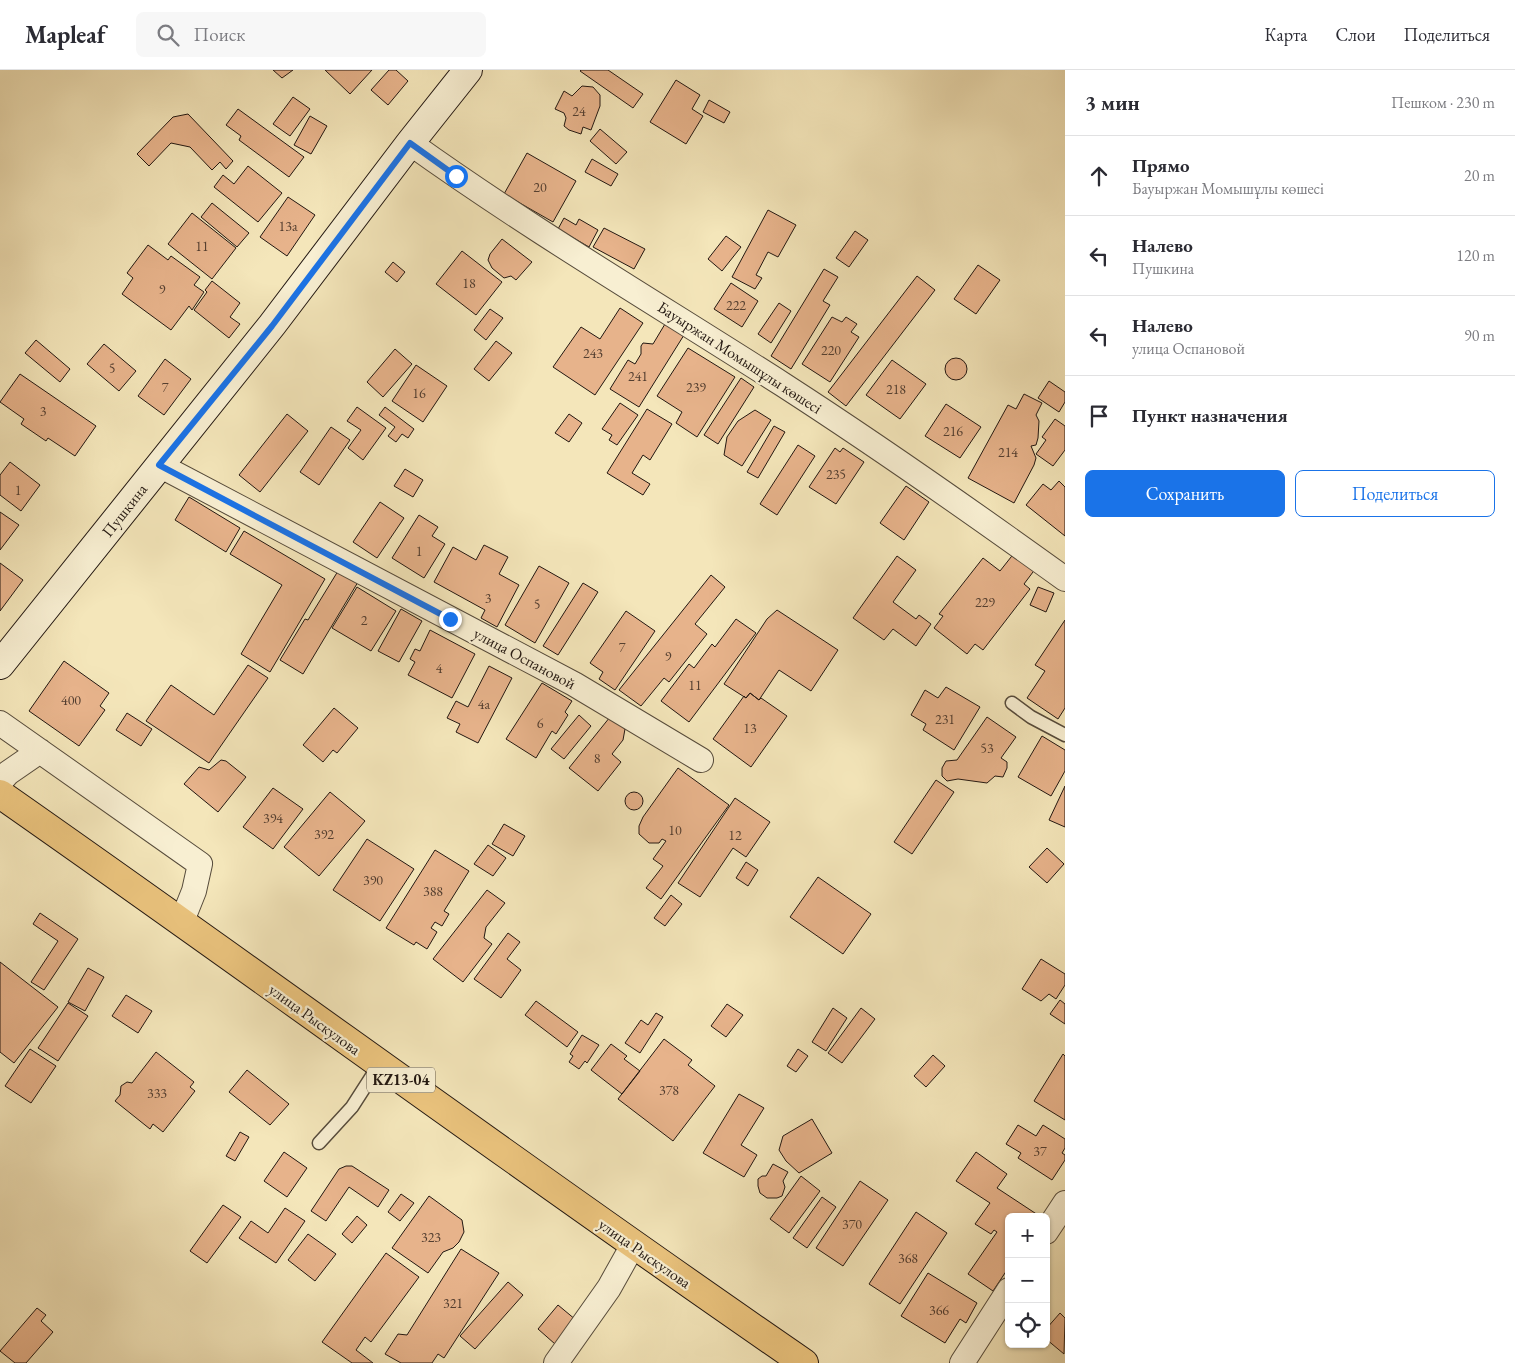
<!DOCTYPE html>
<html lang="ru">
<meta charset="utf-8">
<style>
body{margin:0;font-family:"EB Garamond",serif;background:#f7f7f7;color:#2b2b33}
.controls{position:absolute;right:15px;bottom:15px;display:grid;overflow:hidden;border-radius:8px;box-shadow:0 1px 4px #0004}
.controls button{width:45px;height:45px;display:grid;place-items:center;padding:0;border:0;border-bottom:1px solid #e1e1e2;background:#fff;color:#2b2b33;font:25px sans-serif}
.stop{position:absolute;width:15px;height:15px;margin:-11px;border:4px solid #1a73e8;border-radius:50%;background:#fff}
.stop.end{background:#1a73e8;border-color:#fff;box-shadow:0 1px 5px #0008}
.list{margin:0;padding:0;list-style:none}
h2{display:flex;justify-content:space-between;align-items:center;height:65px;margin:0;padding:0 20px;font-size:21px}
h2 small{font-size:16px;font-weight:400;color:#7c7c81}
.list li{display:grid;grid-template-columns:32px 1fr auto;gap:15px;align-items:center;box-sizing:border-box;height:80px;padding:0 20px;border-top:1px solid #e1e1e2}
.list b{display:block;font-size:19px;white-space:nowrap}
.list p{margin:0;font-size:16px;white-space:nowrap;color:#7c7c81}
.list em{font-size:16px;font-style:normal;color:#7c7c81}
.actions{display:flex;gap:10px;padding:15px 20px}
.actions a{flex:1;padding:11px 0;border:1px solid #1a73e8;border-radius:8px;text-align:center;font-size:18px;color:#1a73e8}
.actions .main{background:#1a73e8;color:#fff}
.icon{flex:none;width:28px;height:28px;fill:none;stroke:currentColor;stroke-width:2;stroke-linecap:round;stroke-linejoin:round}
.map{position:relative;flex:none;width:1065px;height:1293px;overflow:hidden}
header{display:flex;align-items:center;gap:30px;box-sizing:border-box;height:70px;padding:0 25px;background:#fff;border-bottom:1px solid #e1e1e2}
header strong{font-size:24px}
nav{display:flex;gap:28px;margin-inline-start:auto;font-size:18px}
.search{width:350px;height:45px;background:#f7f7f7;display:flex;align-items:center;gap:12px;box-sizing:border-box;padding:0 18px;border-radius:8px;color:#7c7c81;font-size:19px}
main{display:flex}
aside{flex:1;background:#fff}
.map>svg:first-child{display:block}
</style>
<header>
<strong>Mapleaf</strong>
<div class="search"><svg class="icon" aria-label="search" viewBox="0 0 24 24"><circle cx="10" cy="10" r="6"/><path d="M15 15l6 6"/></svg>Поиск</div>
<nav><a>Карта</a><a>Слои</a><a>Поделиться</a></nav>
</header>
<main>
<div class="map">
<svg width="1065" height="1293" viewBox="0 0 1065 1293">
<rect width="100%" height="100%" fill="#f4e6ba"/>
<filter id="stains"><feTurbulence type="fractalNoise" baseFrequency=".004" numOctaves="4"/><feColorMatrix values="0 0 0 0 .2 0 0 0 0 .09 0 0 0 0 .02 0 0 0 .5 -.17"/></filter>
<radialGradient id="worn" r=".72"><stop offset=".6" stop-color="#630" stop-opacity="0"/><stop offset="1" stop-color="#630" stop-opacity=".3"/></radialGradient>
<path fill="#e7b38b" stroke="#221711" d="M273 0H293L282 8Z
M325 0H372L350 24Z
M389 0H396L408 11 388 35 371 20Z
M581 0H608L643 24 633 38 580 1Z
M676 10 700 25 692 39 703 46 686 74 650 52Z
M582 16 593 17 600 25V36L591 60 583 57 581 64 569 60 564 56 566 48 564 43 555 39 564 21 572 26Z
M293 27 310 39 290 66 273 54Z
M709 30 730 42 724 53 703 42Z
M238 39 304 87 289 107 239 70 241 66 226 55Z
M188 44 233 91 226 99 220 92 212 100 190 77 171 73 149 96 137 84 173 47Z
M310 46 327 56 311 84 294 75Z
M600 59 627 82 616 94 590 71Z
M527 83 576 111 553 152 504 124Z
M592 89 618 104 611 116 585 102Z
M248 96 282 123 258 152 214 117 223 105 234 114Z
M288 127 315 145 287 186 260 167Z
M212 133 249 163 237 177 201 147Z
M768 140 796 155 778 187 768 182 756 205 762 208 755 219 732 207Z
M192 143 236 178 212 209 168 174Z
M564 148 576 155 579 149 598 160 589 177 558 159Z
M604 158 645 179 634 199 593 177Z
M855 161 868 170 849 197 836 188Z
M726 166 741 177 722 201 708 189Z
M502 169 532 192 516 210 511 206 504 208 492 198 488 190 490 184Z
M148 175 168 190 171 186 200 207 194 215 204 222 192 240 189 236 171 260 122 224 133 208 127 203Z
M462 181 502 212 476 245 436 214Z
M393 192 405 202 397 212 385 202Z
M978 195 1000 210 976 244 954 229Z
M824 199 838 207 823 231 830 235 791 299 771 286Z
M917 206 935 220 846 336 828 322Z
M212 211 240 233 230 247 240 254 229 268 194 240 207 222 205 220Z
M731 213 758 231 742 257 714 239Z
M779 233 791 241 771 273 758 264Z
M620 238 643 253 595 325 553 297 581 257 600 269Z
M490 239 503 248 486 270 474 260Z
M832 247 842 252 846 247 857 254 851 262 859 267 830 312 802 294Z
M665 254 684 265 639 337 610 319 628 290 635 294 641 284V276L643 273 653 274Z
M36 270 70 299 60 312 25 283Z
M496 271 512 283 489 311 474 299Z
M104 274 136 301 119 321 87 294Z
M688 278 735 307 697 367 676 353 682 342 657 326Z
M395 279 412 294 383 327 367 312Z
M945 299a11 11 0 1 1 22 0a11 11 0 1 1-22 0Z
M165 289 191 309 164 345 138 326Z
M892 290 926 314 900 349 866 325Z
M416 295 447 316 423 352 392 331Z
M20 304 96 356 75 386 48 368 46 371 21 354 24 349 0 332Z
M741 308 754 317 718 374 704 365Z
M1049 311 1065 322V332L1059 342 1038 328Z
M1024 324 1042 333 1036 345 1039 351 1038 368 1036 375 1031 376 1036 388 1034 395 1014 433 968 408 1008 335 1016 339Z
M620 333 638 345 617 375 609 370 612 365 602 359Z
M946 334 981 357 960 388 925 366Z
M357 337 386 358 363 390 348 378 361 360 347 351Z
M385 337 414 359 408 368 402 364 396 372 388 366 395 357 379 345Z
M647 339 672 354 650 390 643 385 632 403 650 414 643 425 607 403Z
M755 340 771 350 742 396 724 385 727 367 738 351Z
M287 344 308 361 260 422 239 405Z
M569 344 582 353 569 372 555 363Z
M1055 349 1065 356V380L1053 396 1036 384 1046 370 1042 367Z
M774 356 785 362 758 408 747 402Z
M331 357 350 370 319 415 300 402Z
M798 375 815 386 777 445 760 434Z
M835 378 840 382 843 378 864 392 836 434 809 417Z
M10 392 40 415 21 441 0 425V405Z
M405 399 423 410 413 427 394 416Z
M1059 411 1065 417V466L1026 435 1043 414 1051 420Z
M906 416 929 432 904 470 880 453Z
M189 427 240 458 226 482 175 450Z
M380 432 404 448 377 488 353 472Z
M0 442 19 455 0 480Z
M419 445 438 457 432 466 445 474 424 508 392 488Z
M244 461 325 509 270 602 241 584 282 515 230 484Z
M484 475 508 487 499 504 519 515 497 557 481 548 485 540 434 512 453 477 476 490Z
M1015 482 1036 498 1024 514 1030 519 983 580 975 574 967 584 934 558 943 546 939 544 983 488 1000 501Z
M897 486 916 500 893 532 916 549 919 545 931 554 916 576 893 559 884 570 853 548Z
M0 493 23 510 0 541Z
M539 496 569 513 535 573 505 555Z
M338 501 358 512 303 604 280 590 305 549 308 550Z
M711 505 725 517 695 554 707 564 669 612 664 608 641 636 619 620Z
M583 513 598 522 558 585 543 576Z
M357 517 396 541 371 581 332 558Z
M1038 517 1054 523 1046 542 1030 535Z
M401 539 422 551 399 592 378 581Z
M777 540 838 580 811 621 779 600 759 630 750 623 746 628 724 614 767 549Z
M626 541 655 561 615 620 599 609 603 602 590 593Z
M736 549 756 563 689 652 661 631 689 594 694 598 712 574 715 577Z
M1065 550V638L1058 649 1027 628 1045 601 1035 595Z
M430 560 475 584 452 628 408 605 415 592 410 589 415 579 420 581Z
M64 591 109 623 100 636 105 640 79 676 29 641Z
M248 595 268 608 209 693 146 651 171 615 214 645Z
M489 596 512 608 478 673 456 662 460 654 447 648 456 631 468 637Z
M542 613 572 631 565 642 568 645 556 664 552 661 536 688 506 669Z
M946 617 980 637 954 680 923 660 926 654 911 645 925 620 938 628Z
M750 623 759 630 761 628 787 646 751 697 713 669 744 626 746 628Z
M334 638 358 658 337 683 333 680 323 692 303 675Z
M127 643 152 659 141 676 116 660Z
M579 645 591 656 564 689 551 679Z
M610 647 625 659 623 670 612 684 621 692 598 721 569 698Z
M987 647 1016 667 1001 688 1007 692V698L1003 707 995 706 987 713 958 709 947 711 942 706V698L946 691 957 690Z
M1042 666 1065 680V701L1051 726 1018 707Z
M221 690 226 691 246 707 218 742 184 714 199 697 209 700Z
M678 698 729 735 661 829 646 818 663 796 653 789 666 771 662 769 659 773H649L639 764V756L643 747Z
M936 710 954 722 912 784 894 772Z
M1065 716V757L1049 750Z
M273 718 303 739 273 779 243 757Z
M625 731a9 9 0 1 1 18 0a9 9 0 1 1-18 0Z
M330 722 365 751 319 806 284 777Z
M735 728 770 752 746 787 733 778 700 827 678 813Z
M504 754 525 766 513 786 492 774Z
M367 769 414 799 380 851 333 820Z
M488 775 506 788 493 806 474 794Z
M1047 778 1064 794 1047 813 1029 797Z
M435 780 469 801 444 841 449 844 442 856 435 852 431 858 437 862 427 879 416 872 414 875 386 858Z
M746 792 758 800 748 816 736 808Z
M818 807 871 844 843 884 790 847Z
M487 820 505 833 486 857 484 868 492 874 463 912 433 889Z
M671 825 682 834 665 856 654 848Z
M40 843 78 869 44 920 31 912 58 871 33 854Z
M508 863 520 872 507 889 521 900 501 928 474 909Z
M1041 889 1065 904V915L1056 929 1049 924 1041 931 1022 919Z
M0 892 58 937 14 993 0 982Z
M88 898 104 907 85 941 68 932Z
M126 925 152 941 138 963 112 946Z
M1060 930 1065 934V954L1050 944Z
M536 931 578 962 567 977 525 945Z
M68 933 88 946 58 991 38 978Z
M727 934 743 945 726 967 711 956Z
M833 938 847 948 826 981 812 972Z
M861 938 875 949 842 993 828 983Z
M656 943 663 947 640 983 625 973 641 950 648 955Z
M582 965 599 975 587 993 585 991 579 999 569 992 573 986 570 984Z
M664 969 692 990 688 995 715 1016 673 1071 618 1029Z
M611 974 627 986 624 989 640 1001 622 1024 591 1000Z
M30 979 56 996 31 1033 5 1016Z
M798 979 808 986 796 1002 787 996Z
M156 982 194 1012 190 1017 195 1021 163 1062 153 1054 150 1059 115 1031 120 1025 121 1016 127 1012 132 1013Z
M1063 984 1065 986V1050L1034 1031Z
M933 985 945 996 926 1017 914 1006Z
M247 1000 289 1034 270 1055 229 1022Z
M739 1024 764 1038 741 1075 757 1085 744 1107 703 1083Z
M812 1049 832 1083 799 1103 786 1091 779 1080 783 1066Z
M1018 1055 1036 1066 1043 1055 1065 1069V1078L1062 1083 1065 1085V1090L1052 1110 1018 1088 1021 1083 1006 1074Z
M240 1062 249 1067 235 1091 226 1086Z
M284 1082 307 1098 287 1127 264 1111Z
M976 1082 1007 1104 997 1118 1041 1147H1009V1197L993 1221 968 1204 997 1162 994 1160 991 1164 975 1154 990 1133 956 1111Z
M773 1094 788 1102 783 1111 785 1117 782 1126 777 1128H767L760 1123 758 1116V1109L762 1106H766Z
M346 1096H352L389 1120 378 1137 349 1117 326 1151 311 1141 339 1099Z
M801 1106 820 1121 789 1163 770 1149Z
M860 1111 888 1130 843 1196 816 1178Z
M401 1124 414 1133 400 1151 388 1142Z
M429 1126 462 1150 464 1162 459 1172 453 1178 443 1182 428 1203 392 1178Z
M822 1127 836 1137 807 1178 793 1168Z
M223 1135 241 1147 207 1193 190 1181Z
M285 1138 305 1151 276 1193 239 1168 251 1151 268 1163Z
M916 1142 947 1163 900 1234 869 1214Z
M357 1146 367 1155 352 1173 342 1164Z
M308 1164 336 1184 315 1211 288 1190Z
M461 1179 499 1203 444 1288 438 1284 432 1293H401L385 1284 398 1264 407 1265Z
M386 1183 419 1207 371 1272 365 1267 356 1280 373 1293H352L322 1272Z
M928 1203 977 1233 966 1253 960 1249 945 1273 901 1246Z
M508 1212 523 1225 475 1279 460 1266Z
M558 1235 576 1250 555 1274 538 1259Z
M37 1238 46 1245 41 1251 53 1262 26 1293H15L0 1281Z
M1060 1243 1065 1248 1064 1284 1046 1269V1259Z"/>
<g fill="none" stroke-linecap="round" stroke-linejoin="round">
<g stroke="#564b3b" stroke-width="15">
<path id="lane" d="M1012 633 1031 647 1065 665
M319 1073 352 1037 379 995"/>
</g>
<g stroke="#564b3b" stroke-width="26">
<path id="street" d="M410 73C530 159 657 234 782 314 878 376 972 442 1065 509
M159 395 574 614 701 690
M0 653 200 794 194 821 182 851
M0 712 8 703 40 681
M1046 1162 1065 1133
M556 1293 609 1218 633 1175
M962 1293 1009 1220"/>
</g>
<g stroke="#221711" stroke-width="30">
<path id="secondary" d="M0 595 272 255 410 73 468 0"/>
</g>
<g stroke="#221711" stroke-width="30">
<path id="primary" d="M0 724C269 912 533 1107 804 1293"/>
</g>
<use href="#lane" stroke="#f8efd2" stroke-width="12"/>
<use href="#street" stroke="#f8efd2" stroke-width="24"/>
<use href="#secondary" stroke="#f8efd2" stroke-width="28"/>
<use href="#primary" stroke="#eac37d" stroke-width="28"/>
</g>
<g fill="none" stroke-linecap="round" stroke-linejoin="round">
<path stroke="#1a73e8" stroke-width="6" d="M450 549 159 395 272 256 410 73 456 106"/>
</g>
<g text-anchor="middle" stroke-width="4.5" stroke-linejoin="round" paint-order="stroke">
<g font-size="14" fill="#533e30">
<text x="579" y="46">24</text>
<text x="540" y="122">20</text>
<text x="288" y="161">13а</text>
<text x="202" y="181">11</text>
<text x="469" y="218">18</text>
<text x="162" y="224">9</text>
<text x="736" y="240">222</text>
<text x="831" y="285">220</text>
<text x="593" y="288">243</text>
<text x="112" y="303">5</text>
<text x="638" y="311">241</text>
<text x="165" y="322">7</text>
<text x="696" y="322">239</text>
<text x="896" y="324">218</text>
<text x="419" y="328">16</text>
<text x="43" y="346">3</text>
<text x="953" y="366">216</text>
<text x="1008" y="387">214</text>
<text x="836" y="409">235</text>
<text x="18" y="425">1</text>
<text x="419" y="486">1</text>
<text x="488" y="533">3</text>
<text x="985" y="537">229</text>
<text x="537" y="539">5</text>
<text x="364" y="555">2</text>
<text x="622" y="582">7</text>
<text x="668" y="591">9</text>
<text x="439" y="603">4</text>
<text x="695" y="620">11</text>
<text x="71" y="635">400</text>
<text x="484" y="639">4а</text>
<text x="945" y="654">231</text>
<text x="540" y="658">6</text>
<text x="750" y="663">13</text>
<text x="987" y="683">53</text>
<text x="597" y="693">8</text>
<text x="273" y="753">394</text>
<text x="675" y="765">10</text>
<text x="324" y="769">392</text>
<text x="735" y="770">12</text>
<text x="373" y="815">390</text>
<text x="433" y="826">388</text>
<text x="669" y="1025">378</text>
<text x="157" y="1028">333</text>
<text x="1040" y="1086">37</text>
<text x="852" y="1159">370</text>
<text x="431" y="1172">323</text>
<text x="908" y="1193">368</text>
<text x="453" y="1238">321</text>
<text x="939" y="1245">366</text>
</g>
<rect fill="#f8efd2" stroke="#62584b" stroke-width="1" x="367" y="997.5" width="68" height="25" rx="4"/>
<g font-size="15" font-weight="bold" fill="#221711">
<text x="401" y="1015">KZ13-04</text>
</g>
<g font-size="16" fill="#221711" stroke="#f8efd2">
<text transform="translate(740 287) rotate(33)" y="6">Бауыржан Момышұлы көшесі</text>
<text transform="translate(124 440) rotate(-52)" y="6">Пушкина</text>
<text transform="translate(525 588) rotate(28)" y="6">улица Оспановой</text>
<text transform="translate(315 949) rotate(36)" y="6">улица Рыскулова</text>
<text transform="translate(645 1183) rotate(35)" y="6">улица Рыскулова</text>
</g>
</g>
<rect width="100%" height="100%" filter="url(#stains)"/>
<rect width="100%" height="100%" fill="url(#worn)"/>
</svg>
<div class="controls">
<button>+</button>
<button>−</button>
<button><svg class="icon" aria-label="locate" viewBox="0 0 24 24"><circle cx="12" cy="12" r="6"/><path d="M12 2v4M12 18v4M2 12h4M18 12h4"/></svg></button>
</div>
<div class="stop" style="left:456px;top:106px"></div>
<div class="stop end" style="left:450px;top:549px"></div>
</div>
<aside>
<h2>3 мин<small>Пешком · 230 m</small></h2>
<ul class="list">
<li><svg class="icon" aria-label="ahead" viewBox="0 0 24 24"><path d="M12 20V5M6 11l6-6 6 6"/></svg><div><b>Прямо</b><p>Бауыржан Момышұлы көшесі</p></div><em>20 m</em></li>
<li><svg class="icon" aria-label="left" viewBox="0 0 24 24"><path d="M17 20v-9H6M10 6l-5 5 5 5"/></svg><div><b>Налево</b><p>Пушкина</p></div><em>120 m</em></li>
<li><svg class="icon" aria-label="left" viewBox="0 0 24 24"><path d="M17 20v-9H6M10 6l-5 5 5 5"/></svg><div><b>Налево</b><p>улица Оспановой</p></div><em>90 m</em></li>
<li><svg class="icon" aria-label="arrive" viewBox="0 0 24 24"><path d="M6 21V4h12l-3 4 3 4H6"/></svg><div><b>Пункт назначения</b></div></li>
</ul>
<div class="actions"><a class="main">Сохранить</a><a>Поделиться</a></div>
</aside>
</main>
